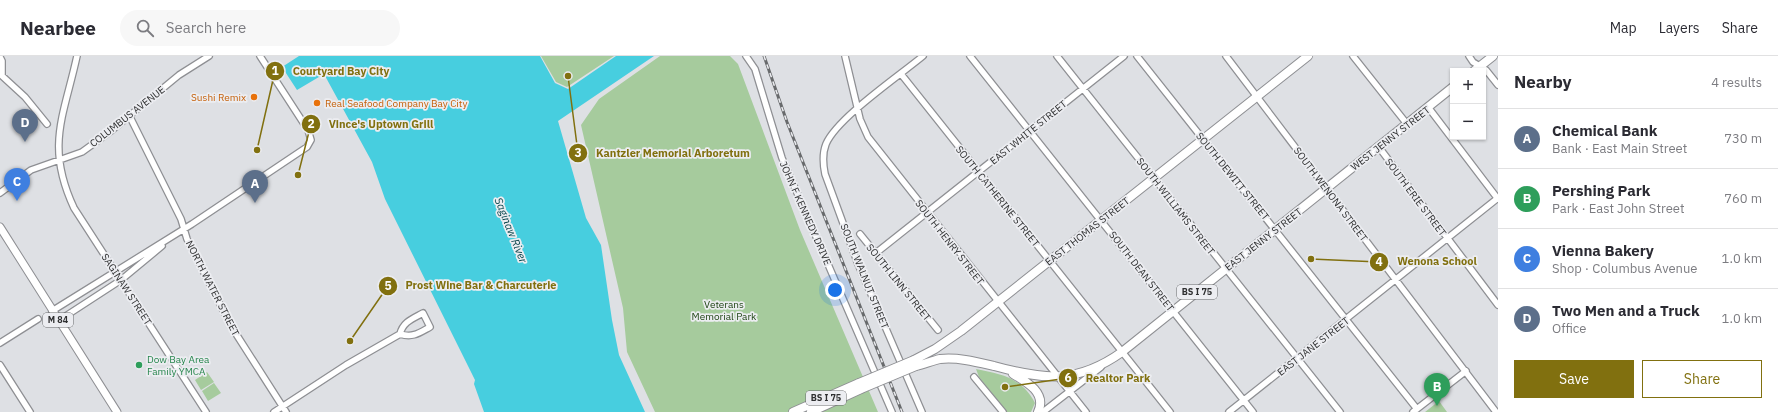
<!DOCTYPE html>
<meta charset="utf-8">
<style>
body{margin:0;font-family:"IBM Plex Sans",sans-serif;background:#f7f7f7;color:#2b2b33}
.controls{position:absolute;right:12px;top:12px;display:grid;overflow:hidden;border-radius:0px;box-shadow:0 1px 3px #0004}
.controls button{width:36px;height:36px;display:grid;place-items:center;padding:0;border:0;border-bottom:1px solid #e1e1e2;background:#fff;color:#2b2b33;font:20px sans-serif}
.you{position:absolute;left:835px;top:234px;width:14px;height:14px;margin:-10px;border:3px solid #fff;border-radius:50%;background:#1a73e8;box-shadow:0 0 0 6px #1a73e833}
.badge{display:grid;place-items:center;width:26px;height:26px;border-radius:50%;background:#81700f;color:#fff;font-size:13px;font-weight:700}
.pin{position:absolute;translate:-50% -33px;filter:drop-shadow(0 1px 2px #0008)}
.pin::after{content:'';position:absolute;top:21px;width:14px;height:12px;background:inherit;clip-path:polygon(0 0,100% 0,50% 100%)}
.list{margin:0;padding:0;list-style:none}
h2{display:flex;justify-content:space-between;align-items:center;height:52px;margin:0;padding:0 16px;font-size:17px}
h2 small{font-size:13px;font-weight:400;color:#7c7c81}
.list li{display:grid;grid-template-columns:26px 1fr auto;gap:12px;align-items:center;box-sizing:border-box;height:60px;padding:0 16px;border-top:1px solid #e1e1e2}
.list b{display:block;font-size:15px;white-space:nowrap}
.list p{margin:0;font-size:13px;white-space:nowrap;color:#7c7c81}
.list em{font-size:13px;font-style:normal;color:#7c7c81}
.actions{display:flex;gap:8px;padding:12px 16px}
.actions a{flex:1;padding:9px 0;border:1px solid #81700f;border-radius:0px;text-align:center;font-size:14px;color:#81700f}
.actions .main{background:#81700f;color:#fff}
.icon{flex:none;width:22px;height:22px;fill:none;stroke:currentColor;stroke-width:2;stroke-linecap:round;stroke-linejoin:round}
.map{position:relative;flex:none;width:1498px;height:356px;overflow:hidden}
header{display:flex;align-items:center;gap:24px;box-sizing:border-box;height:56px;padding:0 20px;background:#fff;border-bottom:1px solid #e1e1e2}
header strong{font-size:19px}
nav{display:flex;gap:22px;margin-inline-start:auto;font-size:14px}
.search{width:280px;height:36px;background:#f7f7f7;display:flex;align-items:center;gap:10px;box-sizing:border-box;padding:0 14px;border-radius:22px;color:#7c7c81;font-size:15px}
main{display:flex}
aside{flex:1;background:#fff}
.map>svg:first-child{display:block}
</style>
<header>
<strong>Nearbee</strong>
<div class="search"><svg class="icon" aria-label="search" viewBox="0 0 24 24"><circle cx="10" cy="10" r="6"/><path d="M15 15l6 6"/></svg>Search here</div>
<nav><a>Map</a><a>Layers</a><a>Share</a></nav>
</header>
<main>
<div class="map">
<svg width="1498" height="356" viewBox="0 0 1498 356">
<rect width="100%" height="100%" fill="#dee0e4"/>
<path fill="#a6cb9d" d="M541 0H614L567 31 556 26Z
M660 0H730L738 8 800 174 878 356H655L627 296 623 252 581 69 599 43Z
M976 313C1002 318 1022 322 1035 347L1031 356H1007L979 321Z
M207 316 214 326 201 334 195 324Z
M214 327 221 337 208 345 202 335Z
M1439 345 1447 356H1425Z"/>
<path fill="#47cedf" d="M299 0H540L555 27 568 33 616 0H654L558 65 586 162 601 189 612 264 619 299 645 356H484L474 328 475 324 385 143 372 106 324 18 297 34 282 11Z"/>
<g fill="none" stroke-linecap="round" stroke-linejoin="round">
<g stroke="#8e8f93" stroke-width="8">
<path id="minor" d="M77 0C64 60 45 90 74 152L206 356
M746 0 755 13 758 23 782 102 892 356
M845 0 860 63 868 81 1086 356
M970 0 1253 356
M1057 0 1340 356
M1137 0 1417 353
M1226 0 1496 356
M1353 0 1407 68
M1469 0 1473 6 1486 14 1498 29
M0 1 2 5V19
M0 18 25 41 47 68
M901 18 1170 356
M1428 51 1498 143
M129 59 181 163 187 183 231 270 286 356
M1378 90 1498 249
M0 137 31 114 82 96 111 75 179 19 209 0
M860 178 938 274
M876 197 1124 0
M52 255 192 168 307 91 311 84 308 74 260 0
M58 265 121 224 162 190
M0 287 38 263
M0 309 30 356
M974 321 1003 356
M274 356 346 309 400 278C413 282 419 277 430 271L423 257C412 263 403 266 400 278
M922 356 858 208 825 118C823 108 822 98 826 88 837 62 899 20 923 0
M1043 356 1101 311
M1229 356 1498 142
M1413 356 1466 315"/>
</g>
<g stroke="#8e8f93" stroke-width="9">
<path id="major" d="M0 171 117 356"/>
</g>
<g stroke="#8e8f93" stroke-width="10">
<path id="highway" d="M1474 15 1493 0
M914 304 935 293 961 275 1308 0
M916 310C924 308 932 305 940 303 958 301 977 306 994 310 1045 324 1077 328 1122 296L1453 31
M1013 318C1027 326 1047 337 1038 356
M793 356 859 327
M811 356 861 333"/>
</g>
<use href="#minor" stroke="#fff" stroke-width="5.5"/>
<use href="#major" stroke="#fff" stroke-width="7"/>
<use href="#highway" stroke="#fff" stroke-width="8"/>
<g stroke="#686a6c" stroke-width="3">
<path id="rail" d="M764 0 787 66 902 356"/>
</g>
<use href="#rail" stroke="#ecedf1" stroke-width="1.5" stroke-dasharray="4.5" stroke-linecap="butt"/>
<g stroke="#8e8f93" stroke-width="10" stroke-linecap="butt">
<path id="highway-bridge" d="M859 327 914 304
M861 333 916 310"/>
</g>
<use href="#highway-bridge" stroke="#fff" stroke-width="8"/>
</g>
<g fill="#e8710a" stroke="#ecedf1" stroke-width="1.5">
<circle cx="254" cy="41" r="4"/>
<circle cx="317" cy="47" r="4"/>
</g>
<circle fill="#2e9e5b" stroke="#ecedf1" stroke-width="1.5" cx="139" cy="309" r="4"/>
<g text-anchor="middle" stroke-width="3.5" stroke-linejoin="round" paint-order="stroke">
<g fill="#ecedf1" stroke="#67686a" stroke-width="1">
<rect x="1177" y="229" width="40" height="14" rx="3"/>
<rect x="43" y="257" width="30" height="14" rx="3"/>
<rect x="806" y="335" width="40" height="14" rx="3"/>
</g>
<g font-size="9" font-weight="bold" fill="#2e2f30">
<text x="1197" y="239">BS I 75</text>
<text x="58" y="267">M 84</text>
<text x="826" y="345">BS I 75</text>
</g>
<g font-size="10" fill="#c56008" stroke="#ecedf1" text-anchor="end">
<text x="246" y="45">Sushi Remix</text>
<text x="325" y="51" text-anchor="start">Real Seafood Company Bay City</text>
</g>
<g font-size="10" fill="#2e2f30" stroke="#ecedf1">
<text transform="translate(127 60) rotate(-38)" y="4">COLUMBUS AVENUE</text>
<text transform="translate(1028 76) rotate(-39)" y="4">EAST WHITE STREET</text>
<text transform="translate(1390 82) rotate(-38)" y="4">WEST JENNY STREET</text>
<text transform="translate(1233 120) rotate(51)" y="4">SOUTH DEWITT STREET</text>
<text transform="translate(1331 138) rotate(53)" y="4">SOUTH WENONA STREET</text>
<text transform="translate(998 140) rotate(51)" y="4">SOUTH CATHERINE STREET</text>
<text transform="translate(1416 141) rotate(53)" y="4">SOUTH ERIE STREET</text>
<text transform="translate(1176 150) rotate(52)" y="4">SOUTH WILLIAMS STREET</text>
<text transform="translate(806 157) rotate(66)" y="4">JOHN F KENNEDY DRIVE</text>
<text transform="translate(1087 175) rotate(-38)" y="4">EAST THOMAS STREET</text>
<text transform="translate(1263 183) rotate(-38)" y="4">EAST JENNY STREET</text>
<text transform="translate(950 186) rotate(52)" y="4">SOUTH HENRY STREET</text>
<text transform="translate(1142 215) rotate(52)" y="4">SOUTH DEAN STREET</text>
<text transform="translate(865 220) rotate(68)" y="4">SOUTH WALNUT STREET</text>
<text transform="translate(899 226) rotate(51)" y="4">SOUTH LINN STREET</text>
<text transform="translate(213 232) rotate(63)" y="4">NORTH WATER STREET</text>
<text transform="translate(127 233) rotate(57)" y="4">SAGINAW STREET</text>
<text transform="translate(1313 290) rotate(-38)" y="4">EAST JANE STREET</text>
</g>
<g font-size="10" fill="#1d4313" stroke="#ecedf1">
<text x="724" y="252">Veterans<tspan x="724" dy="12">Memorial Park</tspan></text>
</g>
<g font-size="10" fill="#27864d" stroke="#ecedf1" text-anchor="start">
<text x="147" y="307">Dow Bay Area<tspan x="147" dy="12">Family YMCA</tspan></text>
</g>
<g font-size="11" font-style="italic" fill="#003f46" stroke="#ecedf1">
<text transform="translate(511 174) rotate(68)" y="4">Saginaw River</text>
</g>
</g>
<path fill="none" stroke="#81700f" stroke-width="1.5" d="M257 94L275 15M298 119L311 68M568 20L578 97M1311 203L1379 206M350 285L388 230M1005 331L1068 322"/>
<g fill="#81700f" stroke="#ecedf1" stroke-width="1.5">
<circle cx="257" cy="94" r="4"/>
<circle cx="298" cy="119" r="4"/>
<circle cx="568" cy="20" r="4"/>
<circle cx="1311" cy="203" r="4"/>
<circle cx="350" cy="285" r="4"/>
<circle cx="1005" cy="331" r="4"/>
<circle cx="275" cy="15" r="10"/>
<circle cx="311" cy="68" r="10"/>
<circle cx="578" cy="97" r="10"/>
<circle cx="1379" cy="206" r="10"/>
<circle cx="388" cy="230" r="10"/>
<circle cx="1068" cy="322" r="10"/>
</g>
<g font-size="12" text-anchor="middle" font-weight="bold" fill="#fff">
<text x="275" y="19">1</text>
<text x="311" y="72">2</text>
<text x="578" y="101">3</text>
<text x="1379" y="210">4</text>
<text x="388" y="234">5</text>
<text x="1068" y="326">6</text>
</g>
<g font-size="11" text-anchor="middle" font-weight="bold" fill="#81700f" stroke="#ecedf1" stroke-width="3.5" stroke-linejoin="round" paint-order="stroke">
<text x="341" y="19">Courtyard Bay City</text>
<text x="381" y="72">Vince's Uptown Grill</text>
<text x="673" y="101">Kantzler Memorial Arboretum</text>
<text x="1437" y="209">Wenona School</text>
<text x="481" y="233">Prost Wine Bar &amp; Charcuterie</text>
<text x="1118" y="326">Realtor Park</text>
</g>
</svg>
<div class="controls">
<button>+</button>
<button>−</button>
</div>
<div class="you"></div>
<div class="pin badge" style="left:255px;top:147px;background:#5c6f8a">A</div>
<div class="pin badge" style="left:1437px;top:350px;background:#2e9e5b">B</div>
<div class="pin badge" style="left:17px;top:145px;background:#3f7fe0">C</div>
<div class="pin badge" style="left:25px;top:86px;background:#5c6f8a">D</div>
</div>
<aside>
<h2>Nearby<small>4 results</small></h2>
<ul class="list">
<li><span class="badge" style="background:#5c6f8a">A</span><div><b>Chemical Bank</b><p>Bank · East Main Street</p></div><em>730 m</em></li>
<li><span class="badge" style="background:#2e9e5b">B</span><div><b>Pershing Park</b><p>Park · East John Street</p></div><em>760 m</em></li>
<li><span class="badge" style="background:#3f7fe0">C</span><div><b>Vienna Bakery</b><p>Shop · Columbus Avenue</p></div><em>1.0 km</em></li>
<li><span class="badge" style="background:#5c6f8a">D</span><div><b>Two Men and a Truck</b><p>Office</p></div><em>1.0 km</em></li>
</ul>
<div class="actions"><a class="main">Save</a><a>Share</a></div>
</aside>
</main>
